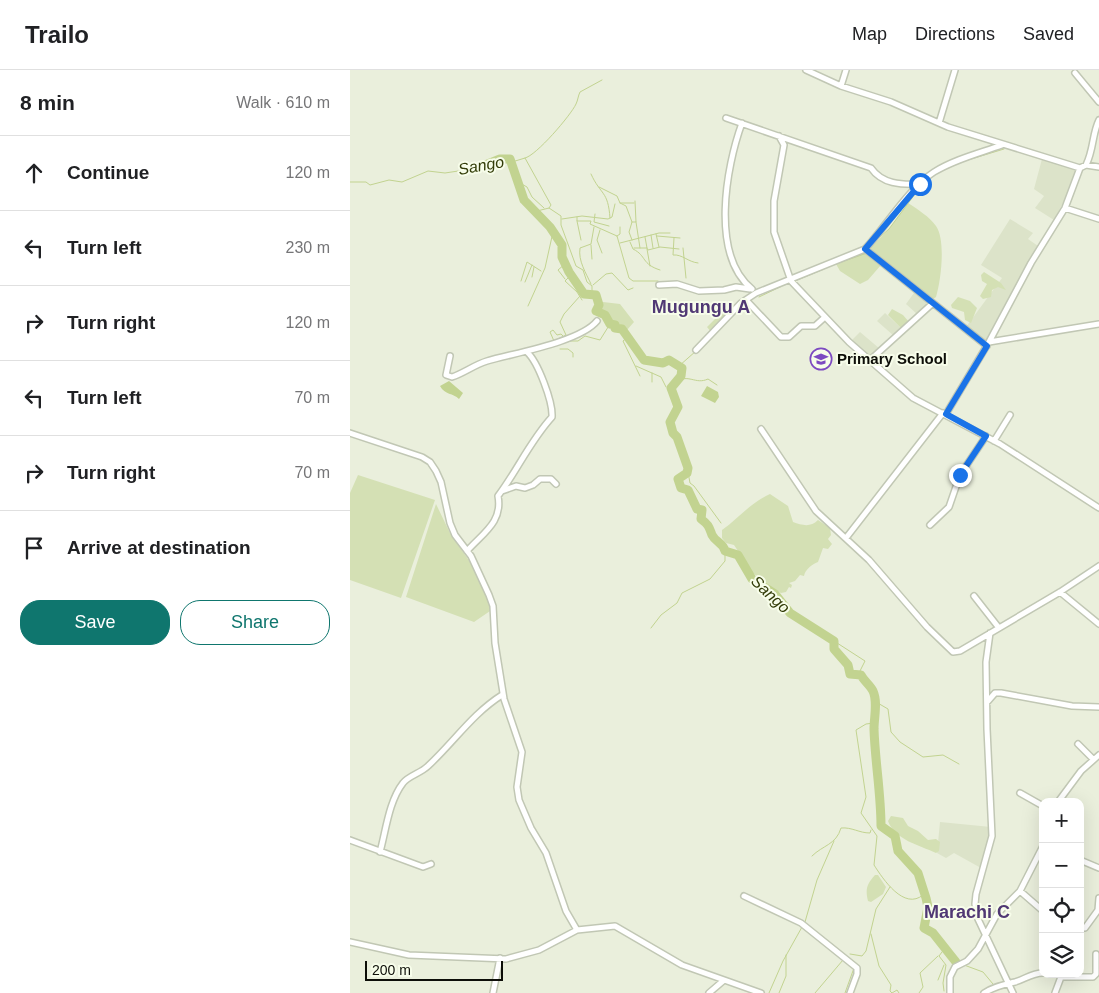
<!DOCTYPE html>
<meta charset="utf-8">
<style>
body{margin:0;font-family:Helvetica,sans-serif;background:#f2f2f2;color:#202124}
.controls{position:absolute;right:15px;bottom:15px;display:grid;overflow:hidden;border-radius:10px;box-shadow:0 5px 20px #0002}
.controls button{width:45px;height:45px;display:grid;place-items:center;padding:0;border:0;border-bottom:1px solid #e0e0e0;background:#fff;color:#202124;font:25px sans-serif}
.scale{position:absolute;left:15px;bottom:12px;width:138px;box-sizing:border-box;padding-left:5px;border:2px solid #0d0e08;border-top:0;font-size:14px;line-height:18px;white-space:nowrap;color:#0d0e08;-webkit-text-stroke:4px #f7fdea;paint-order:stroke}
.stop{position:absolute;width:15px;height:15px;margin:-11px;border:4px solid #1a73e8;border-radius:50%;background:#fff}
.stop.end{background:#1a73e8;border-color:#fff;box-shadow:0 1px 5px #0008}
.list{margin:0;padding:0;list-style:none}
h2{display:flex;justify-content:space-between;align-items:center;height:65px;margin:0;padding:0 20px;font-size:21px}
h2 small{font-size:16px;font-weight:400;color:#757577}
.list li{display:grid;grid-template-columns:32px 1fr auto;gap:15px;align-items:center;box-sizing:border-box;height:75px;padding:0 20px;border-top:1px solid #e0e0e0}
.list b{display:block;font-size:19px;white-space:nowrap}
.list em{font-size:16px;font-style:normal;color:#757577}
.actions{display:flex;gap:10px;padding:15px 20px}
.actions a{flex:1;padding:11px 0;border:1px solid #0f766e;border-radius:20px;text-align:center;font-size:18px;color:#0f766e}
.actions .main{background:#0f766e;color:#fff}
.icon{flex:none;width:28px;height:28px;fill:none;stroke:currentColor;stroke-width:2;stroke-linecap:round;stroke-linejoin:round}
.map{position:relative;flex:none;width:749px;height:923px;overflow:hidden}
header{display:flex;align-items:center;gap:30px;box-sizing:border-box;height:70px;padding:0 25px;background:#fff;border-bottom:1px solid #e0e0e0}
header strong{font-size:24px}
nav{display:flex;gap:28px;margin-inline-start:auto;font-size:18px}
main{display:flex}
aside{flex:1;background:#fff}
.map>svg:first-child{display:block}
</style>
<header>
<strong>Trailo</strong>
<nav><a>Map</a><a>Directions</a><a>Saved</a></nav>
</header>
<main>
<aside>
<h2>8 min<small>Walk · 610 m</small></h2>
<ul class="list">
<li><svg class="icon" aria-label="ahead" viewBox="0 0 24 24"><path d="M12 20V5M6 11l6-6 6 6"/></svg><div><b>Continue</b></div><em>120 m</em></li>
<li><svg class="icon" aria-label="left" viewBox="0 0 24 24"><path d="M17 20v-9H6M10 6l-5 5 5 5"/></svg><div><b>Turn left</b></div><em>230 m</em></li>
<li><svg class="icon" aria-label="right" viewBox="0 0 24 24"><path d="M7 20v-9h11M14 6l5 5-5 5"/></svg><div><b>Turn right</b></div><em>120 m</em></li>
<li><svg class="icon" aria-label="left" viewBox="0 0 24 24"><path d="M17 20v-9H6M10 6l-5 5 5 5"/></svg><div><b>Turn left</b></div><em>70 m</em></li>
<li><svg class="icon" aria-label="right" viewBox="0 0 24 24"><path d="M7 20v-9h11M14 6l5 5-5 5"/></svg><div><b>Turn right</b></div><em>70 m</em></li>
<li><svg class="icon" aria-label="arrive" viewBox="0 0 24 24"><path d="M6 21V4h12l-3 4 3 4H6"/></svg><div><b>Arrive at destination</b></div></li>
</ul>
<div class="actions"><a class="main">Save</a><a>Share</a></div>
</aside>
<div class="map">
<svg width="749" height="923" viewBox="0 0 749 923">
<rect width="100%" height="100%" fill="#eaefdc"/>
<path fill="#dce3c9" d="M692 89 726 99 719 121 704 150 685 138 694 126 684 119Z
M660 149 683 163 678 169 688 176 638 269 634 270 616 257 652 208 631 195Z
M564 223 578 233 568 245 556 234Z
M535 243 552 259 544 266 527 251Z
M510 262 530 279 520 288 501 271Z
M590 752 641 757V766L631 798 604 783 596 788 587 783Z"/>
<path fill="#d4e0b4" d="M558 133C567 139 580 147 586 156 596 170 591 211 586 227L583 229 519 179 539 159Z
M514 183 531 195 518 210 510 214 490 201 486 194Z
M634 202 651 213 656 220 648 217 642 220 641 227 633 229 630 226 637 214 632 211 631 205Z
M608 227 620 231 627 238 621 253 615 250 614 242 602 238 601 235Z
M365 231 371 233 376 246 361 262 357 257 367 247 361 238Z
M253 232 270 234 284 252 277 260 268 256 250 238Z
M542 239 553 245 559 252 552 259 538 245Z
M8 405 85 430 51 528 0 510V423Z
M420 424 438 436 443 452C452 455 460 458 468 450L480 458 481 465 478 469 482 474 478 479 473 478 468 492C462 494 455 500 454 506L450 505 445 511 439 513 442 515 441 518 439 517 436 522 431 523 426 520 425 523 402 502 384 475 376 473 372 468V460C389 448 400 433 420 424Z
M86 434 100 463 122 495 143 539 124 552 56 527Z
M541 746 553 748 558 756 568 761 578 770 586 769 590 772 589 781 586 783C569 775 545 770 538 751Z
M525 805H528L536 817 533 824 521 832 518 831C515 819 517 814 525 805Z"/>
<path fill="#c2d390" d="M99 311 113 323 109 329C103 323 95 325 90 316Z
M357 316 368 322 369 327 365 333 351 326Z"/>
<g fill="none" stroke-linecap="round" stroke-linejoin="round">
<path stroke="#c2d390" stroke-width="1" d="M175 88C186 86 221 45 226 34 228 30 228 26 230 22L252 10
M162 92 175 88 201 135 199 138
M608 93 654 79
M241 104C251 126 258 120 260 148
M0 112H16L20 115 39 110 52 112 78 101 95 103 128 98
M168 112 177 117 182 127 194 138
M249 117 267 126 270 133 276 136 282 152 279 162 282 170
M270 133H284
M183 142 199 138 211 146V155L226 196 233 200 237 212 242 216V223
M245 144 244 152 259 156
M227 147V151H241L240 154 267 166 279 208 283 211H308
M212 149 232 146 258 149 262 147 265 134
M227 151 231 170
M282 152H286L285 131
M286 152 290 178
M250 160 247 170 252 183
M306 164 309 177
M301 165 303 178
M267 166 270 164V157
M307 166 330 168
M324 168 323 185C332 184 338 192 348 193
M280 172 283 179C297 186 291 194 310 200
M270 173 309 163H320
M522 174 539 159 571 116
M241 175 242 189
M520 177 519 179 537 193
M284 178H297L295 167
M297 178 298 180 310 177 329 179
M333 178 336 208
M297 179 300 196
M527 192 532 196
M486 194 517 183
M221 205 215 211 227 222 232 230
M182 207 184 197
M215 209 208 200 215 194
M171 211 177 192 191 201
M175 212 182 195
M445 213V211L474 199
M241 214C236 203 228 191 230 178L241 174 244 157
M243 215 256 204 262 203 278 220 283 218
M433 215 439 213
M409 227 432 216
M178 236 195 198 203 162
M468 236 476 244
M372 256 393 236
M213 266 211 264 207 265 203 260 200 262 204 271 216 265 210 252 214 244 230 226
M278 267 273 271 290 306
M216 271H228L235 266 250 270 260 254
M210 279H218L223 283V287
M286 296 311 307 316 317
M329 296 346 281
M302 303V312
M325 312C339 303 345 315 358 309L367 315
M338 402 340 413 344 416 371 453
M301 558 311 545 327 533 332 523 360 509 375 491V481
M484 571 515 591 508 605
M526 632 538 639 541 662 550 672 573 687 593 685 609 694
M524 653 516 654 506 660 516 727 511 743 527 766 524 795C533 809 554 841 573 825
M462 786C473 775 486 775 491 758 502 757 509 763 520 763L521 760
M455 852 467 810 484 771
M521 864 529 896 541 915 540 921 542 923 547 920 549 923
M500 884 512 886 516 881 526 839 540 817
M614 895 633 902 643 914
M588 910 594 895
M594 921 593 913 596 895 589 886 595 878
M419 923 433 891 452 857
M429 923 436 906V885
M465 923 493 890
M495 923 504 898
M569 923 573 917 570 903 588 886"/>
<path stroke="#c2d390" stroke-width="9" d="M128 98 150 89H160L174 130 200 157 212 175V187L219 202 234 224 246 225 249 235 246 241 255 245 260 254 265 255V258L272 259 294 290 313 293 319 290 332 298 331 306 321 318 328 337 320 352 323 363 327 367 338 398 337 403 328 409 331 418 338 420 347 439 352 440 351 449C359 455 359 457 362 465 366 473 373 472 375 481L388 485 402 509 425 524 440 543 484 571V579L498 595 500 604 511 605C514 611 520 615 523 621 528 632 524 647 524 659 525 691 531 724 531 756L545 766 548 781 568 803 576 828 578 837 574 858 583 863 606 892"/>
<g stroke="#c1c7b4" stroke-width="8">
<path id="minor" d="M456 0 491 16 541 32 598 57 730 98 736 95 749 97
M725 3 749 32
M491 16 496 0
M376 48 521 98C532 114 551 115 570 114
M392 53C376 97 360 185 402 219
M589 53 605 0
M429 66 434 75 424 131V162L441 211 499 272 563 328 650 374 749 438
M736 95C744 79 742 64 749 50
M715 138 749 149
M515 179C536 156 559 118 584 102 605 89 630 83 652 75
M309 215 327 214 349 221 374 220 386 217 400 219
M396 230 431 267H439L451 256H465L475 247
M639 272 749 254
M346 280 391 233 406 223 515 179 637 276
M100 286 96 305 102 307C114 303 124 295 137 291 164 283 230 272 247 251
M519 291 583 233
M596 344 639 272 681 193 715 138 730 98
M411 359 466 441 519 490 577 557 603 582 610 581 710 522 749 496
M0 363 72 387 80 392 86 401 91 412 100 453 105 465 121 486 139 525 143 536 145 573 154 629 172 682 167 717 169 730 181 758 196 783 216 841 227 860
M644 371 660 345
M152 421 166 416 175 418 183 415 190 409H201L206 414
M580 455 599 437 610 405 636 366
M496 468 593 343
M117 481C133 463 153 452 148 426 167 401 180 371 202 347 203 332 188 292 177 282
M710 522 749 554
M624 526 649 558
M640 563 636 592 637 659 642 766 626 824 625 834 628 849 663 923
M638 631 645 623H651L722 636 749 637
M728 674 743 689
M670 723 693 736
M708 732 731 701 749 685
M0 770 73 797 81 794
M30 782C36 760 39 731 53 713 58 706 71 703 78 696 104 672 122 644 152 625
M730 790 749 798
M670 821 693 841
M394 826 451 853 507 898V904L500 923
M730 857 735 858 748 840 749 828
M0 872 59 885 156 889 189 880 227 860 265 856 332 895 411 923
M143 923 150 888
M359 923 373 911
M600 923V907L605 897 617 891 628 879 647 844 670 821 693 776
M634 923C645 916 653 915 665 912 675 909 682 903 693 903
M705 923 711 907H743L746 904V884"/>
</g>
<use href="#minor" stroke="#fff" stroke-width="5"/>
</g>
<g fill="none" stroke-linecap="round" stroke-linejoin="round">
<path stroke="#1a73e8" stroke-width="6" d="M570 114 515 179 637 276 596 344 636 366 610 405"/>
</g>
<defs>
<g id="school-ring" transform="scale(1.125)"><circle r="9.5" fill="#f7fdea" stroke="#7d4ac1" stroke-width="1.5"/><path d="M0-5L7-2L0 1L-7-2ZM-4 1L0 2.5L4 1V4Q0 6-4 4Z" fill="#7d4ac1"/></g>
</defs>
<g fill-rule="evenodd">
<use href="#school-ring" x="471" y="289"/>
</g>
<g text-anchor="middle" stroke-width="4" stroke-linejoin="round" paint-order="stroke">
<g font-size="15" font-weight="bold" fill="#0d0e08" stroke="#f7fdea" text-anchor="start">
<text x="487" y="294">Primary School</text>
</g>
<g font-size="16" font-style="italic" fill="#333d09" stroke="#f7fdea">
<text transform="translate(131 95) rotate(-10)" y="6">Sango</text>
<text transform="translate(421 524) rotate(43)" y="6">Sango</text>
</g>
<g font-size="18" font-weight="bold" fill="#503874" stroke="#f7fdea">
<text x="351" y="243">Mugungu A</text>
<text x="617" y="848">Marachi C</text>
</g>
</g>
</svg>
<div class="controls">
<button>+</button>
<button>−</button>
<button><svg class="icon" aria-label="locate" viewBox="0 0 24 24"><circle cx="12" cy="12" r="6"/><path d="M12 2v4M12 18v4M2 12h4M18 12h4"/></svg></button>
<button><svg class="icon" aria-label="layers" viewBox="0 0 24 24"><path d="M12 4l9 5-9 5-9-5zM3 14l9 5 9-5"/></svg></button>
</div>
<div class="scale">200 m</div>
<div class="stop" style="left:570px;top:114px"></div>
<div class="stop end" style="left:610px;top:405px"></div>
</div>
</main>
